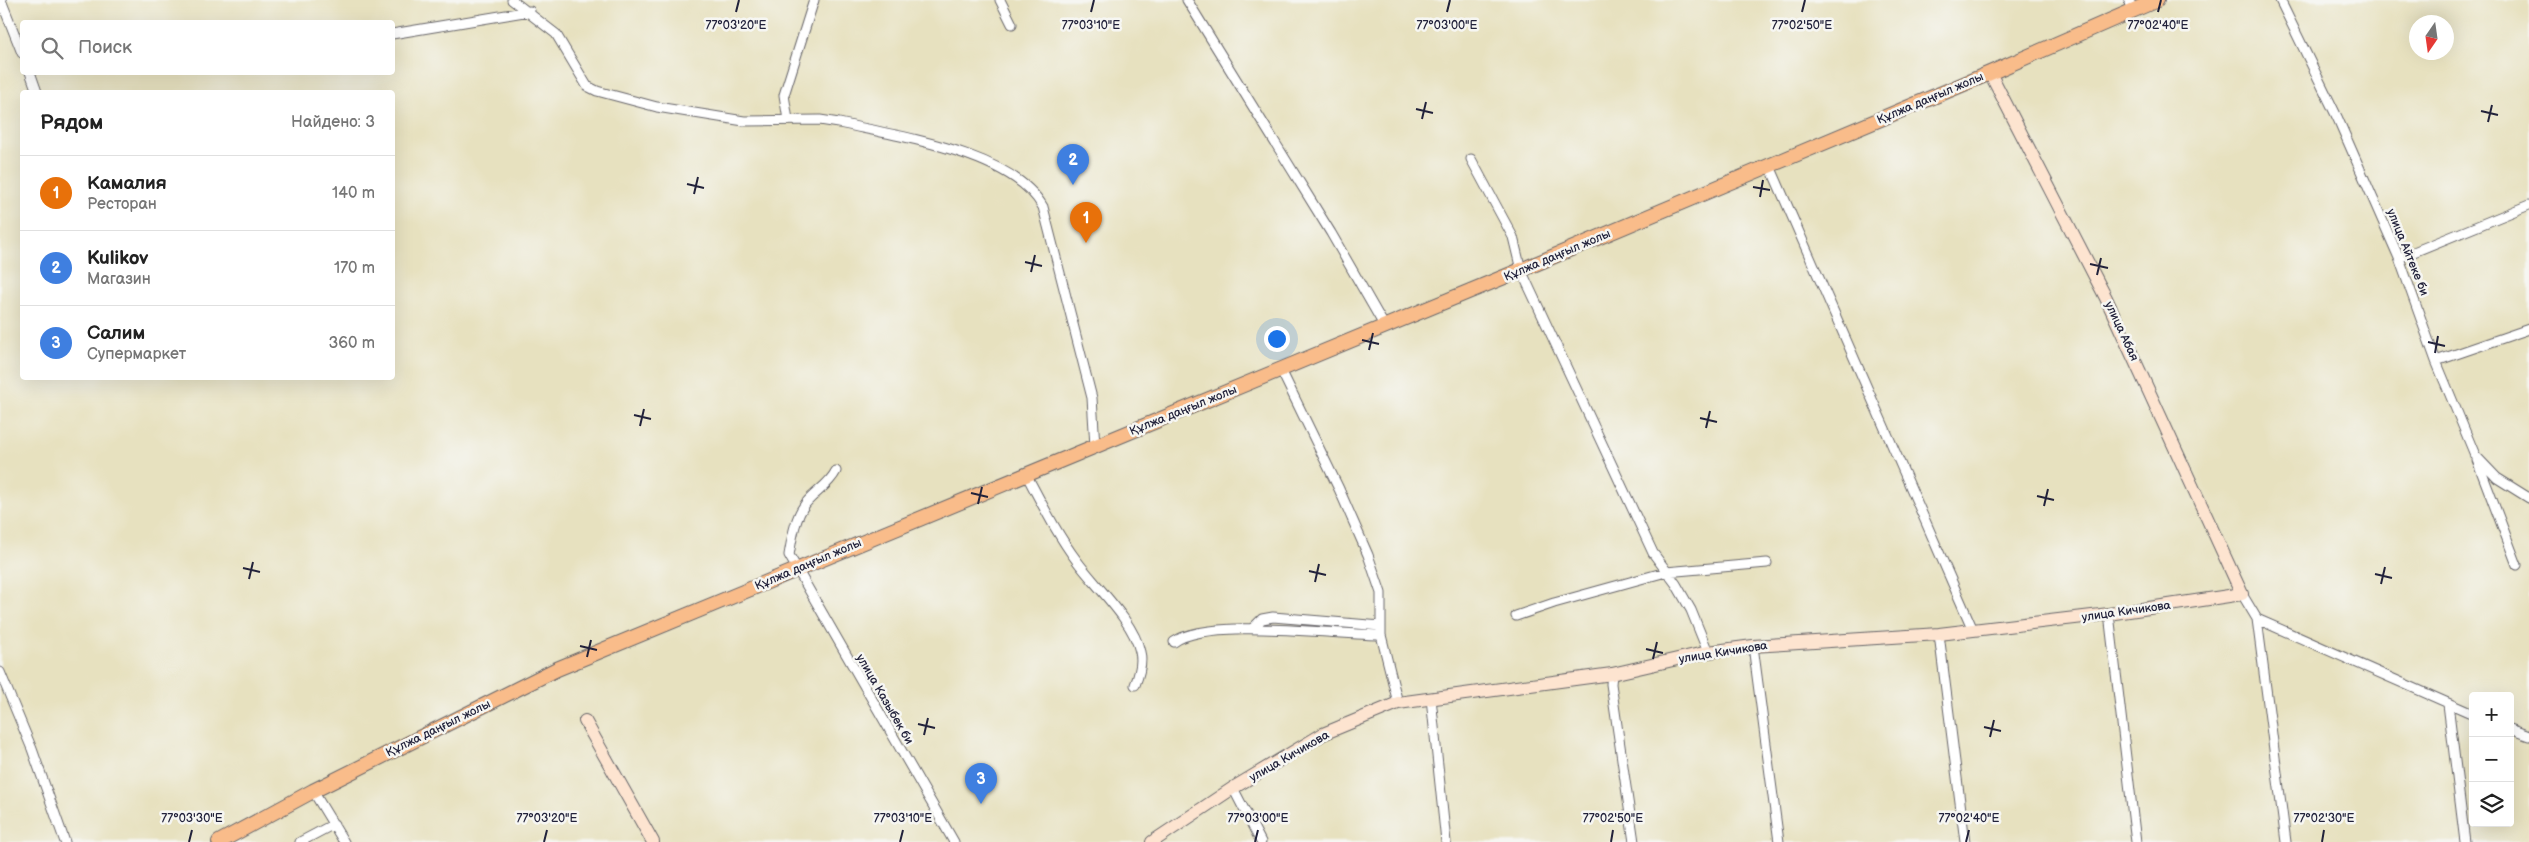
<!DOCTYPE html>
<html lang="ru">
<meta charset="utf-8">
<style>
body{margin:0;font-family:"Balsamiq Sans",sans-serif;background:#f2f2f2;color:#222}
.controls{position:absolute;right:15px;bottom:15px;display:grid;overflow:hidden;border-radius:5px;box-shadow:0 5px 20px #0002}
.controls button{width:45px;height:45px;display:grid;place-items:center;padding:0;border:0;border-bottom:1px solid #e0e0e0;background:#fff;color:#222;font:25px sans-serif}
.compass{position:absolute;left:2409px;top:15px;width:45px;height:45px;border-radius:50%;background:#fff;box-shadow:0 5px 20px #0002;rotate:193deg}
.you{position:absolute;left:1276px;top:338px;width:18px;height:18px;margin:-12px;border:4px solid #fff;border-radius:50%;background:#1a73e8;box-shadow:0 0 0 8px #1a73e833}
.badge{display:grid;place-items:center;width:32px;height:32px;border-radius:50%;background:#1a73e8;color:#fff;font-size:16px;font-weight:700}
.pin{position:absolute;translate:-50% -41px;filter:drop-shadow(0 1px 2px #0008)}
.pin::after{content:'';position:absolute;top:26px;width:18px;height:15px;background:inherit;clip-path:polygon(0 0,100% 0,50% 100%)}
.list{margin:0;padding:0;list-style:none}
h2{display:flex;justify-content:space-between;align-items:center;height:65px;margin:0;padding:0 20px;font-size:21px}
h2 small{font-size:16px;font-weight:400;color:#767676}
.list li{display:grid;grid-template-columns:32px 1fr auto;gap:15px;align-items:center;box-sizing:border-box;height:75px;padding:0 20px;border-top:1px solid #e0e0e0}
.list b{display:block;font-size:19px;white-space:nowrap}
.list p{margin:0;font-size:16px;white-space:nowrap;color:#767676}
.list em{font-size:16px;font-style:normal;color:#767676}
.icon{flex:none;width:28px;height:28px;fill:none;stroke:currentColor;stroke-width:2;stroke-linecap:round;stroke-linejoin:round}
.map{position:relative;flex:none;width:2529px;height:842px;overflow:hidden}
.search{position:absolute;background:#fff;box-shadow:0 5px 20px #0002;left:20px;top:20px;width:375px;height:55px;display:flex;align-items:center;gap:12px;box-sizing:border-box;padding:0 18px;border-radius:5px;color:#767676;font-size:19px}
.panel{position:absolute;background:#fff;box-shadow:0 5px 20px #0002;left:20px;top:90px;width:375px;height:290px;border-radius:5px}
.map>svg:first-child{display:block}
</style>
<div class="map">
<svg width="2529" height="842" viewBox="0 0 2529 842">
<rect width="100%" height="100%" fill="#f6f6f2"/>
<filter id="ink" filterUnits="userSpaceOnUse"><feTurbulence type="fractalNoise" baseFrequency=".02" numOctaves="2"/><feDisplacementMap in="SourceGraphic" scale="10" xChannelSelector="R" yChannelSelector="G"/><feConvolveMatrix kernelMatrix="1 2 1 2 8 2 1 2 1" color-interpolation-filters="sRGB"/></filter>
<filter id="wash" filterUnits="userSpaceOnUse"><feTurbulence type="fractalNoise" baseFrequency=".0096" numOctaves="4" result="noise"/><feDisplacementMap in="SourceGraphic" scale="20" xChannelSelector="R" yChannelSelector="G"/><feGaussianBlur stdDeviation="1.12" result="paint"/><feColorMatrix in="noise" values="0 0 0 0 0 0 0 0 0 0 0 0 0 0 0 0 0 1.4 0 .05"/><feComposite in="paint" operator="in"/></filter>
<g filter="url(#wash)">
<rect width="100%" height="100%" fill="#e7e1bf"/>
</g>
<g filter="url(#ink)">
<g fill="none" stroke-linecap="round" stroke-linejoin="round">
<g stroke="#676569" stroke-width="11">
<path id="street" d="M1 0 22 53
M512 0 556 34 587 86 597 91 657 107 744 121 820 120 839 123C896 136 1013 152 1043 207L1092 398 1095 446
M1000 0 1012 24
M1187 0 1331 233 1385 327
M2129 0 2133 10
M2280 0 2338 119 2399 258 2436 361 2475 455 2497 478 2529 498
M392 34 530 11
M30 72 37 92
M788 120 784 95 814 0
M1471 159 1513 237 1521 270 1653 553 1676 584 1691 610 1708 652
M1770 166 1973 630
M2399 258 2529 205
M2436 361 2529 329
M1281 370 1339 489 1368 555 1381 593V635L1398 703
M2477 460 2517 565
M836 471C829 485 816 491 806 503 795 517 792 538 789 555L954 842
M1026 474C1042 504 1057 534 1077 561 1095 586 1134 621 1140 652 1143 663 1139 675 1135 685
M2242 594 2257 619 2286 842
M2109 614 2136 842
M1516 616 1554 603 1666 572 1767 563
M2257 619 2473 714
M1253 628 1262 619 1273 617 1381 626
M1939 634 1965 842
M1174 642C1209 617 1335 635 1381 635
M1753 646 1779 842
M0 672 32 749 65 842
M1612 674 1611 684 1634 842
M1431 698 1446 842
M2448 704 2465 842
M2510 729 2529 736
M1233 788 1261 842
M313 791 344 842
M300 842 334 824"/>
</g>
<g stroke="#676569" stroke-width="14">
<path id="secondary" d="M585 721 653 842
M1152 842 1233 788 1323 734 1398 703 1612 674 1708 652 1753 646 1939 634 2109 614 2242 594 2106 298 1990 73"/>
</g>
<g stroke="#676569" stroke-width="16">
<path id="primary" d="M219 842 313 791 557 669 1521 270 1990 73 2157 0"/>
</g>
<use href="#street" stroke="#fff" stroke-width="9"/>
<use href="#secondary" stroke="#fde4d0" stroke-width="12"/>
<use href="#primary" stroke="#f9bc8a" stroke-width="14"/>
</g>
</g>
<path fill="none" stroke="#22223b" stroke-width="2" d="M736 12 739 0M1091 12 1094 0M1447 12 1450 0M1802 12 1805 0M2158 12 2161 0M1416 109 1433 113M2481 111 2498 115M1422 119 1426 102M2488 122 2492 105M687 184 704 188M1753 187 1770 190M694 194 698 177M1760 197 1763 180M1025 262 1042 266M2090 264 2108 268M1031 272 1035 255M2097 275 2101 258M1362 340 1379 344M2428 342 2445 346M1369 350 1373 333M2435 353 2438 336M634 415 651 419M1700 418 1717 422M640 426 644 409M1706 428 1710 411M971 493 988 497M2037 496 2054 500M978 504 982 487M2044 506 2048 489M243 568 260 572M1309 571 1326 575M2375 574 2392 578M249 579 253 562M1315 582 1319 564M2381 584 2385 567M580 646 597 650M1646 649 1663 653M587 657 591 640M1653 659 1657 642M918 724 935 728M1984 727 2001 731M924 735 928 718M1990 737 1994 720M189 842 192 830M544 842 547 830M900 842 903 830M1255 842 1258 830M1611 842 1613 830M1966 842 1969 830M2322 842 2324 830"/>
<g text-anchor="middle" stroke-width="5" stroke-linejoin="round" paint-order="stroke">
<g font-size="12" fill="#22223b" stroke="#f6f6f2">
<text transform="translate(1930 98) rotate(-23)" y="4">Құлжа даңғыл жолы</text>
<text transform="translate(2408 252) rotate(68)" y="4">улица Айтеке би</text>
<text transform="translate(1557 255) rotate(-23)" y="4">Құлжа даңғыл жолы</text>
<text transform="translate(2122 331) rotate(65)" y="4">улица Абая</text>
<text transform="translate(1183 410) rotate(-22)" y="4">Құлжа даңғыл жолы</text>
<text transform="translate(808 564) rotate(-23)" y="4">Құлжа даңғыл жолы</text>
<text transform="translate(2126 611) rotate(-8)" y="4">улица Кичикова</text>
<text transform="translate(1723 652) rotate(-9)" y="4">улица Кичикова</text>
<text transform="translate(885 699) rotate(60)" y="4">улица Казыбек би</text>
<text transform="translate(438 728) rotate(-26)" y="4">Құлжа даңғыл жолы</text>
<text transform="translate(1289 756) rotate(-30)" y="4">улица Кичикова</text>
</g>
</g>
<g font-size="12" text-anchor="middle" fill="#22223b" stroke="#f6f6f2" stroke-width="5" stroke-linejoin="round" paint-order="stroke">
<text x="736" y="29">77°03'20"E</text>
<text x="1091" y="29">77°03'10"E</text>
<text x="1447" y="29">77°03'00"E</text>
<text x="1802" y="29">77°02'50"E</text>
<text x="2158" y="29">77°02'40"E</text>
<text x="192" y="822">77°03'30"E</text>
<text x="547" y="822">77°03'20"E</text>
<text x="903" y="822">77°03'10"E</text>
<text x="1258" y="822">77°03'00"E</text>
<text x="1613" y="822">77°02'50"E</text>
<text x="1969" y="822">77°02'40"E</text>
<text x="2324" y="822">77°02'30"E</text>
</g>
</svg>
<div class="controls">
<button>+</button>
<button>−</button>
<button><svg class="icon" aria-label="layers" viewBox="0 0 24 24"><path d="M12 4l9 5-9 5-9-5zM3 14l9 5 9-5"/></svg></button>
</div>
<svg class="compass" viewBox="-18 -18 36 36"><path d="M0-13l5 13h-10z" fill="#e53935"/><path d="M0 13l5-13h-10z" fill="#767676"/></svg>
<div class="you"></div>
<div class="pin badge" style="left:1086px;top:243px;background:#e8710a">1</div>
<div class="pin badge" style="left:1073px;top:185px;background:#3f7fe0">2</div>
<div class="pin badge" style="left:981px;top:804px;background:#3f7fe0">3</div>
<div class="search"><svg class="icon" aria-label="search" viewBox="0 0 24 24"><circle cx="10" cy="10" r="6"/><path d="M15 15l6 6"/></svg>Поиск</div>
<section class="panel">
<h2>Рядом<small>Найдено: 3</small></h2>
<ul class="list">
<li><span class="badge" style="background:#e8710a">1</span><div><b>Камалия</b><p>Ресторан</p></div><em>140 m</em></li>
<li><span class="badge" style="background:#3f7fe0">2</span><div><b>Kulikov</b><p>Магазин</p></div><em>170 m</em></li>
<li><span class="badge" style="background:#3f7fe0">3</span><div><b>Салим</b><p>Супермаркет</p></div><em>360 m</em></li>
</ul>
</section>
</div>
